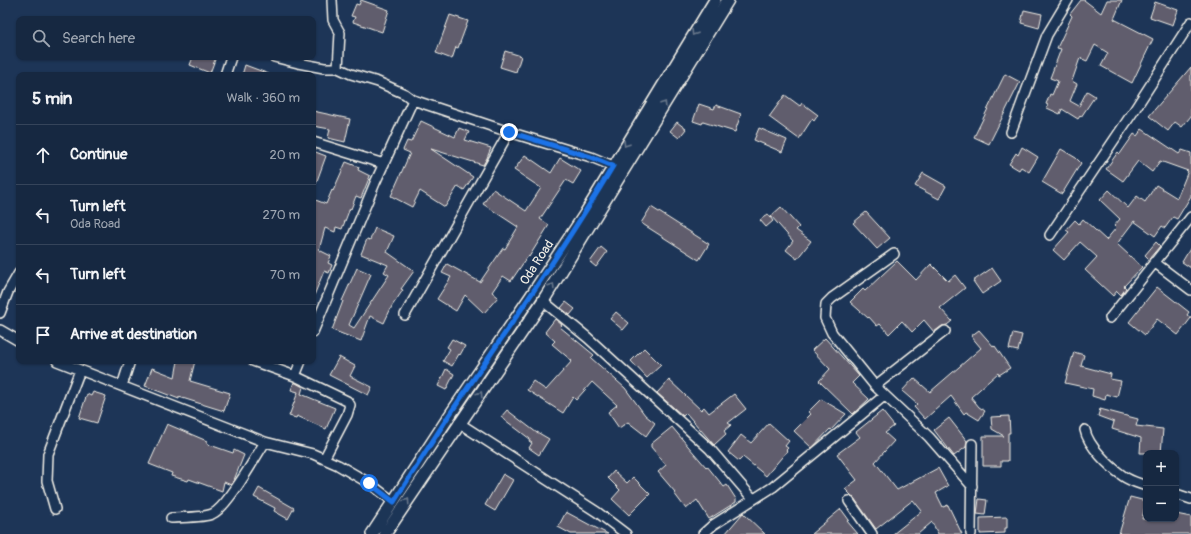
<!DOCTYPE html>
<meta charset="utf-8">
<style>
body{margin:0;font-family:Pangolin,sans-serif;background:#23344c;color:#f1f3f6}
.controls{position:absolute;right:12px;bottom:12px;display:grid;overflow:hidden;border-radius:8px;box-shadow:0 1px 3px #0004}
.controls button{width:36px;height:36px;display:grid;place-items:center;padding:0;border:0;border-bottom:1px solid #35445a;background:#162841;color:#f1f3f6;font:20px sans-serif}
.stop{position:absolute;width:12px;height:12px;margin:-9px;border:3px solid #1a73e8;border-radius:50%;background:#fff}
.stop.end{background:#1a73e8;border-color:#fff;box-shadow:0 1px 4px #0008}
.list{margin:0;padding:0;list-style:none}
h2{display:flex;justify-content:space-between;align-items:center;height:52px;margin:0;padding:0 16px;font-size:17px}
h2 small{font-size:13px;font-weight:400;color:#9ea6b1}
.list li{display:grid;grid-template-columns:26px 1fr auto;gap:12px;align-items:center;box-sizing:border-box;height:60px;padding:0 16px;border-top:1px solid #35445a}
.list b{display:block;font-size:15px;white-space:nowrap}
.list p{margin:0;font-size:13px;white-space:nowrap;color:#9ea6b1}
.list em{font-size:13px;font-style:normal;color:#9ea6b1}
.icon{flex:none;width:22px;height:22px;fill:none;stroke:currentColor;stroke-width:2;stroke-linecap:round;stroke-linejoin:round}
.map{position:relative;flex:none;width:1191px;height:534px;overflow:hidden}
.search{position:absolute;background:#162841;box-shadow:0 1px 3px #0004;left:16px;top:16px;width:300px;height:44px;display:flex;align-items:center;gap:10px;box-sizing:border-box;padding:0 14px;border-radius:8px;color:#9ea6b1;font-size:15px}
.panel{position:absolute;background:#162841;box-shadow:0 1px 3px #0004;left:16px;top:72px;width:300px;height:292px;border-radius:8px}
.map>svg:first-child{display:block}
</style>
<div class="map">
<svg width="1191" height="534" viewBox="0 0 1191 534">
<rect width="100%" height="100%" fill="#1d3557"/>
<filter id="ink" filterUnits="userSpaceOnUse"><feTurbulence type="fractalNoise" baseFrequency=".025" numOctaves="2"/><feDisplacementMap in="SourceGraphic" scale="8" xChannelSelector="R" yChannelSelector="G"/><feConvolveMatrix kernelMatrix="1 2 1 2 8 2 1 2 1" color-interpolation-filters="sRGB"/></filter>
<g filter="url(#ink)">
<path fill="#615d6d" stroke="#f4f1e8" d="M361 0 389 10 382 32 353 22 355 17 351 16 356 4 359 5Z
M1081 0H1084L1101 13 1107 0H1122L1114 19 1153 39 1132 83 1101 66 1108 53 1095 45 1087 61 1080 58 1072 81 1077 84 1070 101 1079 106 1087 91 1095 96 1081 117 1080 116 1078 119 1062 109 1060 114 1047 108 1048 105 1046 104 1050 94 1052 95 1058 81 1050 78 1061 49 1057 48 1072 16 1070 14Z
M1155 2 1178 10 1173 25 1150 17Z
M1024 10 1042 14 1039 28 1021 23Z
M450 15 468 21 458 48 456 47 452 59 436 53Z
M505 51 521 56 516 72 500 67Z
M193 57H216L210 73 190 65Z
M245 65 269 74V75H242Z
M1191 67V116L1182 127 1175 122 1168 131 1149 116Z
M1005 74 1020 82 989 144 974 137Z
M785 95 800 106 802 103 818 115 814 121 812 119 799 139 769 117Z
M699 104 714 109 716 105 741 114 735 132 703 122 702 124 693 121Z
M313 111 350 119 345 142 328 138 330 129 313 126Z
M421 121 455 137 459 128 469 132 465 140 491 148 487 158 483 165 431 149 473 177 464 190 458 186 445 207 420 191 412 207 391 196 410 153 403 150 407 141 411 142Z
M677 122 686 129 679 138 670 131Z
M759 128 787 140 782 152 754 140Z
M1142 129 1179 154 1182 150 1191 153V196L1177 219 1173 217 1165 228 1162 226 1155 236 1134 221 1122 237 1117 244 1142 267 1124 286 1126 288 1121 295 1117 291 1113 296 1085 270 1097 257 1080 242 1064 260 1053 250 1069 232 1066 230 1075 220 1079 224 1083 219 1106 240 1116 228 1114 226 1120 219 1100 200 1109 190 1128 208 1137 196 1145 202 1156 185 1177 198 1188 171 1160 161 1152 172 1138 161 1123 181 1106 169 1118 152 1120 154 1134 134 1137 136Z
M1022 147 1038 157 1029 172 1021 167 1019 170 1009 164 1016 153 1018 155Z
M1061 149 1076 158 1081 163 1062 194 1042 182Z
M313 151 326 156 314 189H313Z
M525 155 551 173 560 158 581 171 573 184 566 180 540 219 549 225 529 257 528 256 511 281 503 276 492 292 498 297 484 313 465 295 456 311 437 299 451 277 442 273 447 264 480 282 503 248 505 249 518 227 483 204 493 189 526 211 541 188 514 170Z
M346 162 359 167 358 170 370 176 361 198 356 196 351 209 350 208 342 229 336 227 335 232 325 228 319 250 331 256 328 263 332 265 329 273 324 271 313 298V199L326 204 332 190 333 191Z
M923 173 946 186 939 199 915 186Z
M651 207 709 244 699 260 641 223Z
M781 207 799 227 796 230 811 241 797 259 786 250 793 241 771 216Z
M866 212 890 238 877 249 853 223Z
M768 214 773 221 766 227 760 220Z
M375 228 394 236 387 252 414 271 401 289 403 290 392 306 384 323 370 316 361 341 332 330 343 301H342L357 268 371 274 349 325 354 328 389 275 384 272 388 265 361 254 367 239 370 240Z
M1156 242 1160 246 1149 259 1145 255Z
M601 247 607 252 596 267 590 262Z
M1191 247V268L1182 262Z
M897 261 916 280 931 264 948 281 955 275 965 288 940 308 952 321 947 325 942 326 934 332 924 320 912 332 902 321 889 334 880 324 877 326 869 317 868 318 850 302 863 289 865 291Z
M992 268 1001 281 982 294 973 281Z
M1157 287 1189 312 1187 315 1191 318 1178 335 1157 319 1145 335 1129 322Z
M566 302 575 309 570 315 561 308Z
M616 312 629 323 623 330 610 319Z
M555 319 562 325 560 327 594 355 591 358 625 388 645 415 655 423 646 436 628 422 619 428 608 412 617 405 592 382 576 400 573 397 563 413 527 390 533 381 546 390 572 361 552 344 555 341 545 332Z
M979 330 994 347 995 346 1010 368 999 375 998 373 971 397 979 407 985 411 979 420 966 412 964 414 951 396 925 419 914 407 917 404 902 391 914 378 930 392 981 348 971 336Z
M1013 333 1022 335 1018 351 1009 349Z
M825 338 859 376 852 383 869 399 853 414 819 381 830 369 812 350Z
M452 339 465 346 460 355 459 354 452 366 443 361 450 349 447 347Z
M644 348 661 365 647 378 631 361Z
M1074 352 1084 355 1081 366 1111 374 1110 379 1121 381 1117 397 1106 394 1105 400 1092 396 1093 389 1065 383Z
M339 357 355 366 350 376 372 387 368 395 329 375Z
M178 361H195L190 381 230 393 224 411 179 397V399L145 386 152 368 175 377Z
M446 369 454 374 446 390 438 386Z
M669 380 701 410 704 407 709 413 734 394 746 409 728 423 731 425 724 431 726 434 714 445 686 413 683 416 657 393Z
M294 382 303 387 301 394 335 408 326 429 297 416 296 418 289 416 298 392 291 390Z
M93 392 106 396 97 423 79 418 87 394 91 396Z
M821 399 846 414 831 430 830 429 812 448 794 431 811 414 808 412Z
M1100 409 1138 419 1136 426 1163 429 1161 453H1140L1141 438 1112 429 1114 422 1098 416Z
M507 410 537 433V432L549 439 539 455 529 448 532 443 529 441 530 439 501 417Z
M882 411 894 426 885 433 894 441 875 462 897 490 938 468 948 486 936 493 943 507 948 505 962 534H938L932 522 918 534H893L922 511 913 500 876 529 854 498 845 489 857 480 837 454 860 437 856 432Z
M1009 416 1010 433H1008V461H1001V466H983V436H1004L992 429 991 417Z
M949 418 967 441 966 447 954 456 934 430Z
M769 423 789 441 785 446 788 448 786 450 787 451 766 476 743 457 739 461 728 452 741 435 751 443Z
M167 424 207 441V444L233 453 234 450 244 455 234 480 231 485 224 482 222 491 189 479 188 481 171 476 172 473 149 464Z
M672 427 688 446 706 467 707 466 724 487 727 485 736 499V502L709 519 697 500 686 509 674 493 675 492 658 472 666 465 651 447V444Z
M614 471 627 483 633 477 650 494 629 515 612 499 620 490 608 478Z
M503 474 513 480 495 511 485 505Z
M259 488 294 508 288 519 274 511 275 508 254 497Z
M1130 497 1146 501 1142 519H1176V514L1191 517V534H1119Z
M979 499 987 500 985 515 977 514Z
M841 509 849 520 847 521 858 534H811Z
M566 512 590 525 608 534H571L558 527Z
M743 513 765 534H725Z
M1007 517V528H1005V533L980 534V518Z"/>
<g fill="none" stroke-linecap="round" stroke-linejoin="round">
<g stroke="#f4f1e8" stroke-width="12">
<path id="minor" d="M332 0 333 20 340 33 338 68
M274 57 298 63 324 68H338L351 74 378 82 405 94 413 100
M225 75 231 57
M1011 132 1047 35 1068 0
M313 142 384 164
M1050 235 1135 109 1191 22
M894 254 832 298 826 304 825 318 832 333 875 386 929 437 972 486
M1154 262 1191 290
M543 301 588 338 710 449 753 499
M0 313 8 292 19 273
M405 315 509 132
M1110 318 1191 217
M0 330 19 341
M313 332 375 183 413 100 509 132 591 157 613 166
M57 361 265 442 313 454 338 465 369 483 394 502
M253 361 295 376 347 401 350 405 347 415 324 459
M295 376 301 361
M122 386 130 361
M875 386 945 331
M459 423 597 512 626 534
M1085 430C1088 446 1110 467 1123 476 1130 481 1138 483 1146 486
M1176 494 1191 499
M849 501 872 534
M55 509 47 481 48 454 80 370
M171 518C182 517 203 518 212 514 227 508 255 458 265 442
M703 534 713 525 773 487 884 396
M971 534 972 444"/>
</g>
<g stroke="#f4f1e8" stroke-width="14">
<path id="tertiary" d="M372 534 448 418 531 296 585 214 715 0
M385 534 543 301 728 0"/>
</g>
<use href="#minor" stroke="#1d3557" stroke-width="9"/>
<use href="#tertiary" stroke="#1d3557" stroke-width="11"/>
</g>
<defs><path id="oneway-chevron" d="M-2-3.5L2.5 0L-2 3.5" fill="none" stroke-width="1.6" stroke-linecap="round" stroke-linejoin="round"/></defs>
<g stroke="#68778a">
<use href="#oneway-chevron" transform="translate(694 33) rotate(122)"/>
<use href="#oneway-chevron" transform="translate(664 104) rotate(-58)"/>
<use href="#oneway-chevron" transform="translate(626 144) rotate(122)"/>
<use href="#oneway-chevron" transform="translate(552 286) rotate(-58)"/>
<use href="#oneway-chevron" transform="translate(480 394) rotate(-56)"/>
<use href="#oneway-chevron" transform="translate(407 501) rotate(-56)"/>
</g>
</g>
<g fill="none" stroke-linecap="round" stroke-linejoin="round" filter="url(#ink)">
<path stroke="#1a73e8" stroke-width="5" d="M369 483 394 502C412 473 430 445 448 417 504 334 562 252 613 166L591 157 509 132"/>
</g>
<g text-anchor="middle" stroke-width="4" stroke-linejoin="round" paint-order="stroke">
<g font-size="13" fill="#f4f1e8" stroke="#1d3557">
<text transform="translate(536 262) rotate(-57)" y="5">Oda Road</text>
</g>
</g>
</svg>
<div class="controls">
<button>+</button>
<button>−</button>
</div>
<div class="stop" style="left:369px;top:483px"></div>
<div class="stop end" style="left:509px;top:132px"></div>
<div class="search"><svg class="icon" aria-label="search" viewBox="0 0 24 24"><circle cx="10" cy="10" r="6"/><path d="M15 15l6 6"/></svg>Search here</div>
<section class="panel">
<h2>5 min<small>Walk · 360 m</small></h2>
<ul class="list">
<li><svg class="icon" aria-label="ahead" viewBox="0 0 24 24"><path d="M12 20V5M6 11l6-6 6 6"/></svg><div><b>Continue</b></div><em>20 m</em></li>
<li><svg class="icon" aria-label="left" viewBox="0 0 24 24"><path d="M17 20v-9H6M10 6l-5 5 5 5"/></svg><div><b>Turn left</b><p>Oda Road</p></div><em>270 m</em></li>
<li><svg class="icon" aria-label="left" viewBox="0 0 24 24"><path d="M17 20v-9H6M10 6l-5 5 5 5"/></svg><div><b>Turn left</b></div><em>70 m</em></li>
<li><svg class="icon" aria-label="arrive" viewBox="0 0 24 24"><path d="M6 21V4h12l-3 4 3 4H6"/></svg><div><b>Arrive at destination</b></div></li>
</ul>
</section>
</div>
